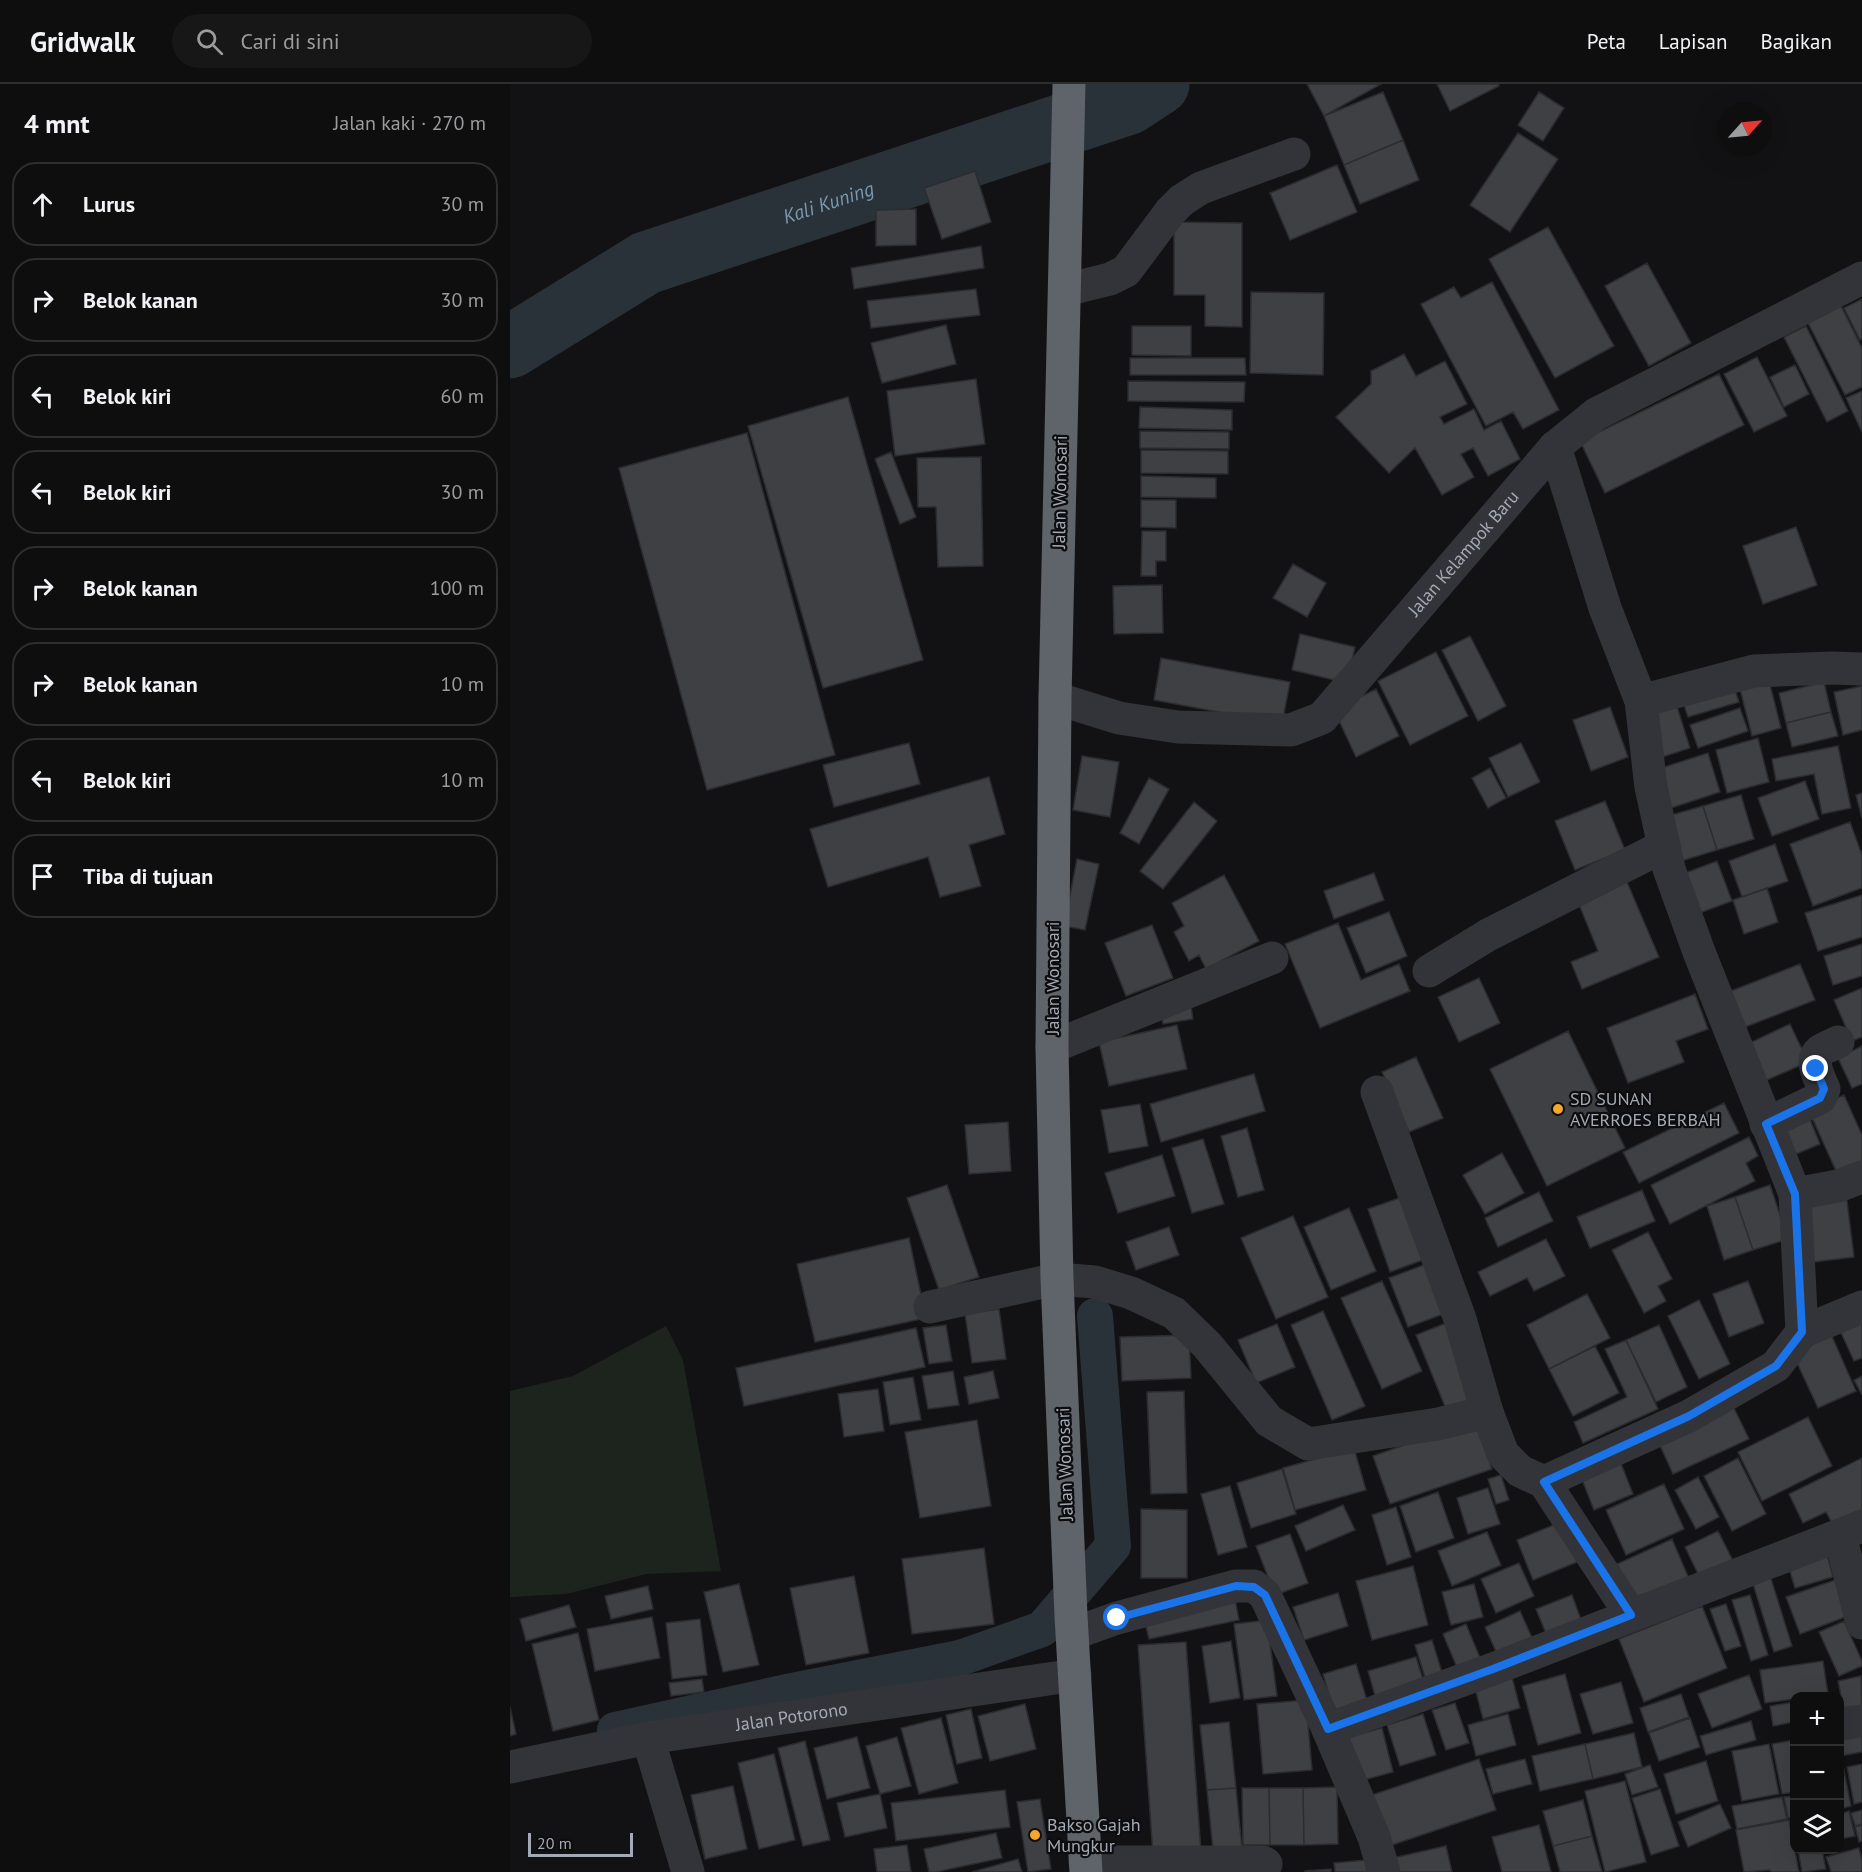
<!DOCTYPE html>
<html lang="id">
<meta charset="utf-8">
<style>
body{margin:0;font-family:"PT Sans",sans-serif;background:#171718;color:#f1f3f6}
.controls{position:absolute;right:18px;bottom:18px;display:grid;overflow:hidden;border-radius:12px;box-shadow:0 6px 24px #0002}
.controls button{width:54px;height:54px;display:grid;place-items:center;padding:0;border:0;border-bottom:2px solid #2e2e2f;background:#0e0e0f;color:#f1f3f6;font:30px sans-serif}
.compass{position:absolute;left:1208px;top:18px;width:54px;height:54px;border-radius:50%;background:#0e0e0f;box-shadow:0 6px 24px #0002;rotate:63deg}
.scale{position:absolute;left:18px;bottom:15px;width:105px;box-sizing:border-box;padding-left:6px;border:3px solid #a4aab5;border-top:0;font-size:16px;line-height:21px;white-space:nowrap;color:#a4aab5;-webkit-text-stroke:4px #0d0d0f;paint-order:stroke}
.stop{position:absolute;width:18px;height:18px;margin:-14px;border:4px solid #1a73e8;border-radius:50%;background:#fff}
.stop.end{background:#1a73e8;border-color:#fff;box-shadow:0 2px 6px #0008}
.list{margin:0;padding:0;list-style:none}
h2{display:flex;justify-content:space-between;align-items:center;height:78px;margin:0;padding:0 24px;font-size:26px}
h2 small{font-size:20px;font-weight:400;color:#9b9c9e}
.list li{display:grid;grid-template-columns:39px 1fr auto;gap:18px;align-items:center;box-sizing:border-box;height:84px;margin:0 12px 12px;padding:0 12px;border:2px solid #2e2e2f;border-radius:24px}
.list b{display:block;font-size:22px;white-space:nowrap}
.list em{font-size:20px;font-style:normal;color:#9b9c9e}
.icon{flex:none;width:33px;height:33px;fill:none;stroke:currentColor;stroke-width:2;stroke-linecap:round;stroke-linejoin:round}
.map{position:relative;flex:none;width:1352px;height:1788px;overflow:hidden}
header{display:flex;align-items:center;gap:36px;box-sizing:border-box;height:84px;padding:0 30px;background:#0e0e0f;border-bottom:2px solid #2e2e2f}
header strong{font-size:28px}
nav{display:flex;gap:33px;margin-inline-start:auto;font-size:21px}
.search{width:420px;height:54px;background:#171718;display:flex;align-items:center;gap:15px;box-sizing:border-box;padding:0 21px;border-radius:33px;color:#9b9c9e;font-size:22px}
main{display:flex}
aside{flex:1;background:#0e0e0f}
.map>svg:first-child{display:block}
</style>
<header>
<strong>Gridwalk</strong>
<div class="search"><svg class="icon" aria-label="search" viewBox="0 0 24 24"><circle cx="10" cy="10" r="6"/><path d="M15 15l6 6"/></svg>Cari di sini</div>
<nav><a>Peta</a><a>Lapisan</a><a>Bagikan</a></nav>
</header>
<main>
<aside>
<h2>4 mnt<small>Jalan kaki · 270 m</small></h2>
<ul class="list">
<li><svg class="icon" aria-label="ahead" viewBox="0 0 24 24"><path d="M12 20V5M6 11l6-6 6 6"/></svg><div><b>Lurus</b></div><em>30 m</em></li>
<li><svg class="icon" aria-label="right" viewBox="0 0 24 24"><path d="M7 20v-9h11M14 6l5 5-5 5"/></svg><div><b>Belok kanan</b></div><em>30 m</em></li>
<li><svg class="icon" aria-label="left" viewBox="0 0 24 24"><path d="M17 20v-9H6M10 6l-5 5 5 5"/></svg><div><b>Belok kiri</b></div><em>60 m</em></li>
<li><svg class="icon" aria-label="left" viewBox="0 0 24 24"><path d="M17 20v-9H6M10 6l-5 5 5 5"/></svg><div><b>Belok kiri</b></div><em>30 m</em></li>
<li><svg class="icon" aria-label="right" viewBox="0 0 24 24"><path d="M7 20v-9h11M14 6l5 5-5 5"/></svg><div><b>Belok kanan</b></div><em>100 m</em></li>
<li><svg class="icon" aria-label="right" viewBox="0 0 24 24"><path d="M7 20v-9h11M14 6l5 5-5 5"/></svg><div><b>Belok kanan</b></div><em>10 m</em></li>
<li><svg class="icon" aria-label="left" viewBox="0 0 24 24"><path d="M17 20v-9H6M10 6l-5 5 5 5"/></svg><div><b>Belok kiri</b></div><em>10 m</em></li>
<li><svg class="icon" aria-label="arrive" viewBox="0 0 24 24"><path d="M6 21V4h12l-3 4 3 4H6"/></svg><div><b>Tiba di tujuan</b></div></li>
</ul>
</aside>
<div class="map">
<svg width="1352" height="1788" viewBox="0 0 1352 1788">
<rect width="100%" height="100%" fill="#121214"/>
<path fill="#1d241d" d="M156 1242 173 1276 211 1487 136 1490 56 1510 0 1513V1307L63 1292Z"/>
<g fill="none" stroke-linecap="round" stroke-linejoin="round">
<path stroke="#293238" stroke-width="36" d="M105 1646 277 1608 450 1574 532 1545 603 1462 585 1232"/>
<path stroke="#293238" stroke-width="63" id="s1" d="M0 263 136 179 619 19 648 0"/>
</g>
<path fill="#3e4044" stroke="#2c2c30" stroke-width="1.5" d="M797 0H871L814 32Z
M927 0H988L989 2 940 27Z
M873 8 893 56 834 81 814 32Z
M1029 8 1054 24 1033 57 1008 41Z
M1008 49 1048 75 1000 148 960 121Z
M893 56 909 96 850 120 834 81Z
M827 81 847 128 780 156 760 109Z
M465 87 481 138 432 155 414 104Z
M406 125V161L366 162V126Z
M664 138 732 139V243L695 242V211H664Z
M1038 143 1104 262 1045 294 979 175Z
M471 162 474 184 344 205 341 184Z
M1137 179 1181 259 1139 282 1095 202Z
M982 198 1049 326 1013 345 1003 328 976 342 911 220 944 203 951 214Z
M466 205 470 231 361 244 357 217Z
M741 208 814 209 813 291 740 289Z
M1352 215V254L1350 256 1334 224Z
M1331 222 1352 264V303L1335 311 1298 239Z
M436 241 446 280 372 299 361 259Z
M622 242H681V272L622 271Z
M1296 242 1338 327 1317 338 1274 253Z
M894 270 906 292 935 277 957 320 930 333 934 340 964 325 974 346 991 337 1010 375 978 392 963 364 951 370 964 393 932 411 905 364 879 389 826 333 861 300V287Z
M1247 273 1277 332 1244 348 1214 290Z
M620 274H735L736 291H620Z
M1285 281 1299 310 1274 323 1260 293Z
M1209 290 1234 341 1095 409 1070 357Z
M466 295 475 360 385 372 377 307Z
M618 297 735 298 734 318 618 317Z
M1352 307V348L1336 314Z
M338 313 413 576 313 604 238 342Z
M630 323 722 326V346L629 344Z
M630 347 719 348V365L630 364Z
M237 349 325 671 197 706 109 384Z
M631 366 718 367V390L631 389Z
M381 368 406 433 390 440 365 375Z
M471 373 473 482 428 483 426 423H408L407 374Z
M631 392 706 394V414L631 413Z
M631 416H666V444L631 443Z
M1286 443 1307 501 1253 520 1233 462Z
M632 447H656V477H646V492H631Z
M783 480 816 499 797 533 763 514Z
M652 501 653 549 604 550 603 502Z
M790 550 845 563 837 599 782 586Z
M960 552 996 622 968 637 932 566Z
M926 568 958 632 900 661 868 597Z
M651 574 780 598 772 640 644 616Z
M1258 593 1271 644 1242 652 1229 601Z
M1314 598 1321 628 1276 639 1269 609Z
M1223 600 1229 618 1178 633 1172 615Z
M1352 602V646L1333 651 1324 608Z
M866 605 889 652 846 673 824 626Z
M1165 616 1180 664 1149 674 1133 626Z
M1100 623 1118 673 1081 687 1063 636Z
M1230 624 1238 647 1188 664 1180 641Z
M1321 628 1328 652 1282 663 1276 639Z
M1248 654 1259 698 1217 709 1206 666Z
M399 659 410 700 324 723 313 681Z
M1011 659 1030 698 998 713 979 674Z
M1328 662 1341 724 1312 730 1304 690 1266 697 1262 675Z
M1198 669 1210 708 1161 724 1148 685Z
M572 672 609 678 600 733 563 726Z
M980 684 996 714 978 724 962 694Z
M479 693 495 750 459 761 471 802 430 813 418 773 318 803 300 745Z
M639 694 659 705 629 760 610 749Z
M1295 697 1309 735 1262 752 1248 714Z
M1352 709V734L1346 711Z
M1231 711 1244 755 1207 766 1193 722Z
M1095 717 1115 766 1065 786 1045 737Z
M684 718 707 737 653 805 630 787Z
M1193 722 1207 766 1171 777 1158 732Z
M1340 738 1352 771V804L1303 822 1280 760Z
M1265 760 1278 797 1232 813 1219 777Z
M567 775 589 780 575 846 554 842Z
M1207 777 1222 817 1184 831 1170 791Z
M864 789 874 816 824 835 814 807Z
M714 791 749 857 696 885 689 871 679 877 664 848 674 842 662 819Z
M1117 798 1149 873 1072 905 1061 878 1088 867 1068 818Z
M1257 804 1268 838 1234 850 1223 816Z
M1352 811V853L1308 867 1295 829Z
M879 828 897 872 856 889 837 844Z
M828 839 851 896 889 880 900 907 810 944 775 860Z
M642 841 663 894 616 912 595 859Z
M1352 860V892L1323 901 1314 872Z
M1290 880 1305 916 1235 943 1221 907Z
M969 894 990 939 949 958 928 913Z
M1352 904V953L1342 957 1324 916Z
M1185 910 1198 945 1166 957 1174 978 1118 999 1097 944Z
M681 923 683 935 653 940 651 928Z
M1280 940 1298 978 1250 999 1233 962Z
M667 941 677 985 599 1002 589 958Z
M1058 947 1115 1064 1037 1102 980 985Z
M1352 962V1000L1342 1004 1328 974Z
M906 973 933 1034 899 1048 872 988Z
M744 990 755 1027 651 1058 640 1020Z
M1334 1011 1352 1051V1089L1331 1098 1299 1027Z
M1214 1019 1229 1049 1129 1099 1113 1068Z
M630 1020 638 1062 599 1069 591 1026Z
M1297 1028 1310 1060 1286 1070 1272 1039Z
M498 1038 501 1087 459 1090 455 1041Z
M737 1044 754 1106 728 1113 711 1052Z
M1239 1053 1248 1072 1236 1079 1245 1097 1160 1140 1141 1101Z
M693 1055 714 1120 682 1129 662 1064Z
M992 1069 1014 1109 975 1130 953 1091Z
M652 1071 665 1112 608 1129 595 1089Z
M437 1101 469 1193 429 1206 397 1114Z
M1260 1101 1278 1155 1243 1166 1225 1113Z
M1132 1106 1145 1137 1080 1164 1067 1133Z
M1029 1108 1043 1137 988 1163 975 1134Z
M1336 1109 1344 1173 1296 1179 1288 1114Z
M898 1111 921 1173 880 1188 858 1125Z
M1225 1113 1243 1166 1214 1176 1197 1122Z
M839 1124 866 1187 821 1206 794 1143Z
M783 1132 818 1213 766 1235 731 1154Z
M659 1143 669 1171 626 1186 616 1158Z
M1138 1148 1162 1195 1148 1202 1156 1217 1134 1229 1102 1166Z
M399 1154 416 1234 305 1258 287 1180Z
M1036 1155 1055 1192 1024 1207 1017 1194 980 1212 968 1188Z
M919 1179 939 1228 898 1243 879 1194Z
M872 1197 912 1287 872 1305 831 1214Z
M1238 1197 1254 1239 1219 1253 1203 1210Z
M1077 1210 1100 1254 1039 1285 1017 1241Z
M1189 1216 1220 1280 1189 1295 1158 1232Z
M489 1225 496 1275 462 1279 455 1230Z
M813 1227 855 1322 822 1336 781 1241Z
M1352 1229V1274L1344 1277 1327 1240Z
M939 1238 971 1316 938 1330 906 1251Z
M767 1240 785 1283 746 1299 728 1256Z
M436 1241 442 1277 419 1280 413 1244Z
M1149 1241 1177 1303 1146 1318 1116 1256Z
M406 1244 415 1283 234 1322 226 1284Z
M1321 1250 1346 1307 1308 1324 1282 1268Z
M679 1251 681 1294 612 1297 610 1253Z
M1116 1256 1148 1325 1073 1359 1064 1338 1117 1313 1095 1265Z
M1085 1262 1109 1309 1063 1332 1039 1285Z
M443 1287 449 1321 418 1325 412 1292Z
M483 1287 489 1314 459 1320 454 1293Z
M1352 1292V1311L1344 1296Z
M403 1293 411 1336 380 1341 373 1298Z
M368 1305 374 1347 334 1353 328 1310Z
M674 1307 677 1409 641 1410 637 1308Z
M1223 1322 1239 1355 1163 1390 1148 1357Z
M1298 1333 1322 1382 1252 1417 1228 1368Z
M467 1336 481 1422 410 1434 395 1348Z
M965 1336 982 1385 880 1420 863 1372Z
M844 1364 856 1406 785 1426 773 1384Z
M1108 1372 1123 1410 1084 1426 1069 1388Z
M1228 1374 1256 1430 1222 1447 1194 1392Z
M1352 1374V1429L1324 1443 1316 1428 1293 1439 1279 1410Z
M772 1385 786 1430 741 1444 727 1399Z
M991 1391 999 1416 986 1420 978 1395Z
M1188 1393 1209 1433 1186 1445 1165 1406Z
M1154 1400 1174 1445 1116 1471 1096 1426Z
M720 1402 737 1463 708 1471 691 1410Z
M978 1404 990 1440 958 1450 947 1414Z
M928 1408 944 1454 906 1468 890 1422Z
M833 1421 845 1446 796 1467 785 1442Z
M886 1423 901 1473 877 1481 862 1431Z
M631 1425 677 1426V1494H631Z
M1051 1438 1067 1478 1023 1496 1007 1456Z
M1208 1447 1224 1479 1191 1496 1175 1463Z
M977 1448 991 1481 942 1502 928 1467Z
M780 1450 798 1499 765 1511 746 1462Z
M1162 1455 1180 1497 1126 1521 1107 1480Z
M474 1464 484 1540 402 1550 392 1475Z
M1316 1467 1323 1493 1285 1504 1277 1478Z
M1009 1479 1024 1512 986 1529 971 1495Z
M903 1482 918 1541 862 1556 846 1497Z
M1258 1485 1282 1562 1264 1568 1240 1490Z
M344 1492 359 1569 296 1581 280 1504Z
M1325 1496 1338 1532 1290 1550 1276 1513Z
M229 1500 249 1581 213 1588 194 1508Z
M964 1500 973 1533 941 1541 932 1508Z
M138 1502 143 1525 101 1535 95 1512Z
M828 1509 838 1542 794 1556 783 1523Z
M724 1510 729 1536 639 1555 633 1530Z
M1062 1511 1074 1544 1039 1557 1026 1525Z
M1240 1511 1258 1571 1241 1577 1222 1516Z
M1216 1520 1231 1562 1215 1567 1200 1525Z
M59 1521 66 1543 16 1557 10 1535Z
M1192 1522 1217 1584 1134 1618 1109 1555Z
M1010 1527 1023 1556 988 1572 975 1543Z
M142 1533 150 1574 85 1587 77 1545Z
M190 1535 197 1591 162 1595 156 1539Z
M757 1536 767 1612 734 1616 724 1540Z
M1334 1537 1352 1577V1582L1329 1592 1309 1548Z
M956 1540 971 1576 948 1586 933 1550Z
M68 1549 89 1636 43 1647 22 1560Z
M922 1556 934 1595 917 1600 905 1561Z
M721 1557 730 1614 700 1619 692 1562Z
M676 1558 691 1768 643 1771 628 1561Z
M906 1573 916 1605 867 1619 858 1587Z
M1313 1577 1318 1610 1284 1612V1615L1255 1619 1250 1586Z
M846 1580 859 1623 825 1633 813 1590Z
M1055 1590 1071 1649 1028 1661 1012 1602Z
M1239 1591 1252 1625 1202 1644 1188 1610Z
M1351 1592 1352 1634 1336 1636 1328 1597Z
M1002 1593 1010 1624 973 1635 965 1604Z
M192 1595 194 1608 161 1612 159 1599Z
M1111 1598 1123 1639 1083 1650 1070 1610Z
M1171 1610 1179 1633 1138 1648 1130 1624Z
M796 1616 802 1686 753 1690 747 1620Z
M1284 1618V1638L1263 1642 1260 1622Z
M945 1619 959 1659 936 1666 922 1626Z
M515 1620 526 1665 480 1677 468 1632Z
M0 1623 6 1650 0 1652Z
M461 1625 472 1674 447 1680 436 1631Z
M913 1630 926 1671 890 1682 877 1641Z
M998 1630 1006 1661 966 1672 958 1641Z
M431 1634 448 1699 409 1710 391 1644Z
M1180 1634 1190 1663 1149 1677 1139 1649Z
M1241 1637 1246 1656 1196 1671 1190 1652Z
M719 1638 726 1704 697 1706 690 1641Z
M1352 1640V1668L1330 1672V1644Z
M872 1644 883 1688 850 1697 839 1653Z
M1124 1649 1132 1683 1083 1695 1075 1660Z
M347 1653 360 1704 317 1715 304 1664Z
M387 1653 401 1702 370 1710 356 1662Z
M1284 1656V1708L1272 1710 1262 1660Z
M295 1657 320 1756 293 1762 268 1664Z
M1075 1660 1083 1695 1030 1707 1022 1672Z
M1259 1660 1269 1710 1232 1717 1222 1667Z
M264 1670 285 1756 249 1765 228 1679Z
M969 1675 986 1726 879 1762 862 1711Z
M1015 1675 1022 1700 983 1710 976 1685Z
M1196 1677 1208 1717 1166 1730 1154 1690Z
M1352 1680V1718L1344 1720 1337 1683Z
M1140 1681 1148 1703 1122 1711 1115 1690Z
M1330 1681H1333L1341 1722 1330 1725Z
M1115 1697 1136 1778 1095 1788 1075 1707Z
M223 1702 237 1765 195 1775 181 1711Z
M827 1703 828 1760 794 1761 793 1704Z
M726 1704 732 1764 703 1766 697 1706Z
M732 1704H759L760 1761H733Z
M759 1704H793L794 1761H760Z
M1150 1705 1169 1762 1141 1771 1122 1714Z
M495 1706 500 1743 386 1757 381 1719Z
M370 1710 377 1744 335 1753 327 1719Z
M1284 1712V1733L1278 1734 1274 1713Z
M1272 1713 1277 1735 1227 1745 1222 1722Z
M530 1715 541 1785 518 1788 507 1718Z
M1073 1716 1082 1752 1043 1762 1033 1727Z
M1210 1720 1221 1744 1178 1763 1168 1738Z
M1352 1726V1740L1345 1742 1341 1729Z
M1339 1727 1345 1752 1330 1755V1730Z
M1279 1736 1289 1788H1261L1260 1786 1234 1788 1226 1746Z
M1029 1741 1041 1788H992L982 1753Z
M1352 1741V1757L1349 1758 1345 1743Z
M486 1749 492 1774 426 1788H419L414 1765Z
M1082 1752 1092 1788H1050L1043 1762Z
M397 1761 401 1788H367L364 1765Z
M936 1762 942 1788H881L878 1775Z
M1349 1764 1352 1776V1788H1321L1316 1773Z
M1288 1766H1312L1316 1785 1292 1788Z
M508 1775 512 1788H462Z
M856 1776 857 1788H825L824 1779Z
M821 1785V1788H795V1787Z"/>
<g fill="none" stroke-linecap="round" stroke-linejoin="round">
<g stroke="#333439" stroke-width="33">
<path d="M555 206 600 195 616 187 660 128 672 116 691 104 784 70"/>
<path id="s2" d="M545 614 609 634 668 643 781 646 812 634 1045 363 1086 330 1352 194"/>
<path d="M1131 617 1244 587 1322 584 1352 585"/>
<path d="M919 887 978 851 1154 762"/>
<path d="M542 963 762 874"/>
<path d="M867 1008 950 1235 977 1328"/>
<path d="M1256 1040 1310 1014 1314 1005C1310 995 1299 976 1310 967 1315 963 1323 961 1328 958"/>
<path d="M1285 1110 1328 1102 1352 1093"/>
<path d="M420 1223 547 1195 585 1198 621 1209 664 1229 697 1261 759 1337 798 1360 928 1340 977 1328 993 1370 1010 1387 1034 1398 1179 1332 1266 1282 1292 1248 1285 1110 1189 868 1159 785 1141 703 1131 617 1095 524 1045 363"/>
<path d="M1292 1248 1352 1223"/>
<path d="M1034 1398 1121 1531"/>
<path d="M1352 1442 1330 1451 1352 1539"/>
<path d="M562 1550 607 1534 726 1502H744L755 1511 818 1645 864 1753 874 1788"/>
<path d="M1330 1640 1352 1637"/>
<path d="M818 1645 983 1585 1330 1451"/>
<path d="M138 1654 178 1788"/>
<path id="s3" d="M0 1683 138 1654 565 1591"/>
<path d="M575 1778H753L756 1780"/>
</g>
<path stroke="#5f636a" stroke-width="33" d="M559 0 545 614 542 963 547 1195 561 1532 576 1788"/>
</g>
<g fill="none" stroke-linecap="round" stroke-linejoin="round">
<path stroke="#1a73e8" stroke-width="8" d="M607 1534 726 1502 744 1503 755 1511 818 1645 983 1585 1121 1531 1034 1398 1179 1332 1266 1282 1292 1248 1285 1110 1256 1040 1310 1014 1314 1005 1306 985"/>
</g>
<g fill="#f4a72a" stroke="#0d0d0f" stroke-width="2">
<circle cx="1048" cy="1025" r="6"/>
<circle cx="525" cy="1751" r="6"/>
</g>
<g text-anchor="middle" stroke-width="4.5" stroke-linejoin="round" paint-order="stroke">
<g font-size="18" fill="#a4aab5" stroke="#0d0d0f">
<text transform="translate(550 408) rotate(-89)" y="6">Jalan Wonosari</text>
<text dy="6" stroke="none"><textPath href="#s2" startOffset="490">Jalan Kelampok Baru</textPath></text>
<text transform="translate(543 894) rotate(-90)" y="6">Jalan Wonosari</text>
<text transform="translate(555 1380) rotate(-92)" y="6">Jalan Wonosari</text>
<text dy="6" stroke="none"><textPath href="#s3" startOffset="286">Jalan Potorono</textPath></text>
</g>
<g font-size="18" fill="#a4aab5" stroke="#0d0d0f" text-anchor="start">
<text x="1060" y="1021">SD SUNAN<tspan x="1060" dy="21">AVERROES BERBAH</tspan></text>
<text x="537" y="1747">Bakso Gajah<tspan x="537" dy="21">Mungkur</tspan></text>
</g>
<g font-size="20" font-style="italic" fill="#7999b1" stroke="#0d0d0f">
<text dy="7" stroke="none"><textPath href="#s1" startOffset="352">Kali Kuning</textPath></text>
</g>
</g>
</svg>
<div class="controls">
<button>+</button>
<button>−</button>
<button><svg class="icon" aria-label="layers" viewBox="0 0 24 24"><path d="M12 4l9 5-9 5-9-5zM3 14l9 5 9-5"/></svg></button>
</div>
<svg class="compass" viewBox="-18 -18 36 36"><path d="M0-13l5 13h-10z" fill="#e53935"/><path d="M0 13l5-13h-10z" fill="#9b9c9e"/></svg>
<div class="scale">20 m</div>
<div class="stop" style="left:607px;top:1534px"></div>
<div class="stop end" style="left:1306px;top:985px"></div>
</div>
</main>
